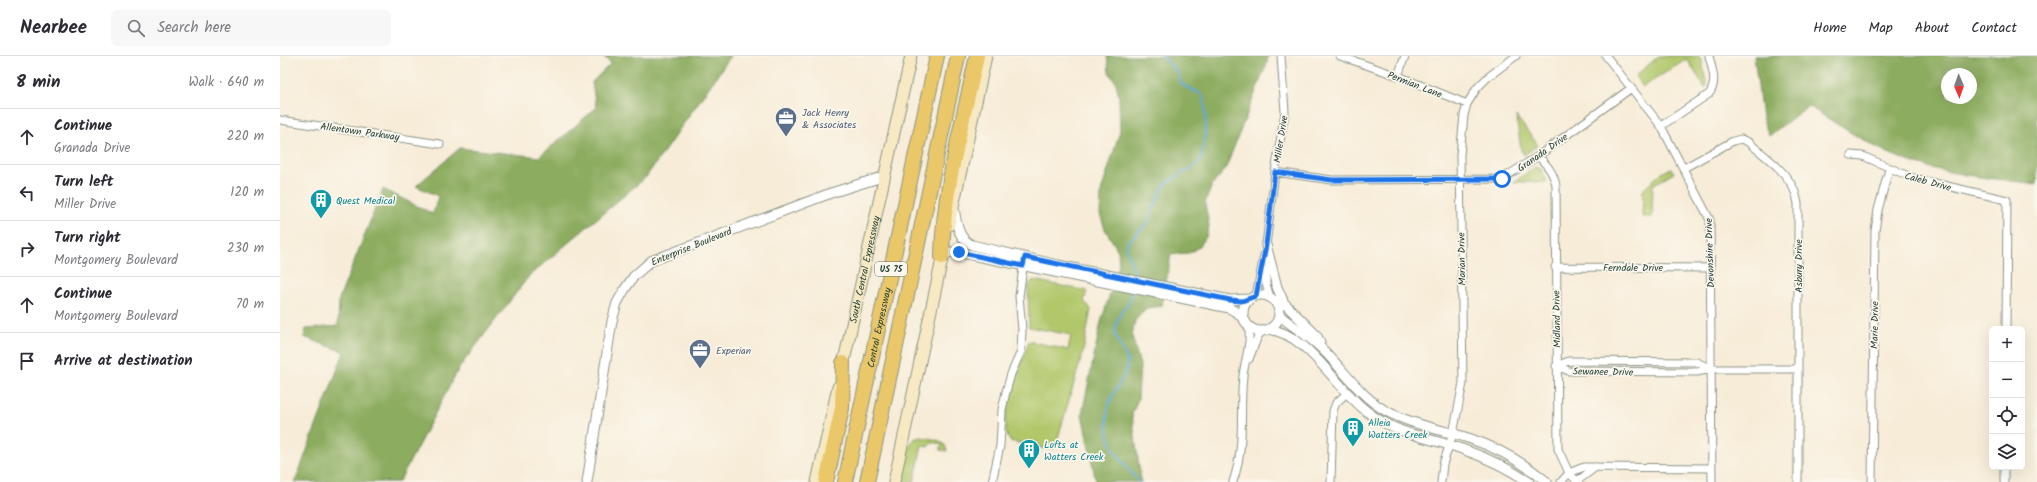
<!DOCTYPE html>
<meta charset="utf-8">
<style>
body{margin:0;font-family:Kalam,sans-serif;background:#f7f7f7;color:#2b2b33}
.controls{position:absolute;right:12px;bottom:12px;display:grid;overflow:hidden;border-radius:6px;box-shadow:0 4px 16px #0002}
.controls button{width:36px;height:36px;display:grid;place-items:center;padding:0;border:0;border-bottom:1px solid #e1e1e2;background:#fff;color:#2b2b33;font:20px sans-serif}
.compass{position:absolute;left:1661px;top:12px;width:36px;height:36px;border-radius:50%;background:#fff;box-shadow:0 4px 16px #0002;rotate:178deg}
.stop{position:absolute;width:12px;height:12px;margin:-9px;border:3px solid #1a73e8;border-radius:50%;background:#fff}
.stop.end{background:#1a73e8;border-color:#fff;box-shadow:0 1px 4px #0008}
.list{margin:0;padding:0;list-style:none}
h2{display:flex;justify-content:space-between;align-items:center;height:52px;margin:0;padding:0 16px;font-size:17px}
h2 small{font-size:13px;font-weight:400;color:#7c7c81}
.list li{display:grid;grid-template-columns:26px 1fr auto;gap:12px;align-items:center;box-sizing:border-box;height:56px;padding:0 16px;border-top:1px solid #e1e1e2}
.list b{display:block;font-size:15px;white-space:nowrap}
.list p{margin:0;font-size:13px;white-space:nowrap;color:#7c7c81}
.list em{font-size:13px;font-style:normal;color:#7c7c81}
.icon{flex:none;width:22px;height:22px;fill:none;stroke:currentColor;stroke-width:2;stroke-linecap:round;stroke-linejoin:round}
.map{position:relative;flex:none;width:1757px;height:426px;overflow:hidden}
header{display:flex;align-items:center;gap:24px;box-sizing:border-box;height:56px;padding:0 20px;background:#fff;border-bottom:1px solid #e1e1e2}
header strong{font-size:19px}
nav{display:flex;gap:22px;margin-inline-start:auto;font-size:14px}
.search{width:280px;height:36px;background:#f7f7f7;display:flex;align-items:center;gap:10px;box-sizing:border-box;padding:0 14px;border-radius:6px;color:#7c7c81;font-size:15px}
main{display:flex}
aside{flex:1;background:#fff}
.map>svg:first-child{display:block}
</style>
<header>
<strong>Nearbee</strong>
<div class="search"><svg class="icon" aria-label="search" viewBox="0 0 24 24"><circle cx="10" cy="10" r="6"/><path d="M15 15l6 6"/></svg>Search here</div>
<nav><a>Home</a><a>Map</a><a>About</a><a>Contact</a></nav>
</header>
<main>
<aside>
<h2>8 min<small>Walk · 640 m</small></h2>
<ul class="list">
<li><svg class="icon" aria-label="ahead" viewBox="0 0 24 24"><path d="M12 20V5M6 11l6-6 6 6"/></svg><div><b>Continue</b><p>Granada Drive</p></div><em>220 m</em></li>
<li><svg class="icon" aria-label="left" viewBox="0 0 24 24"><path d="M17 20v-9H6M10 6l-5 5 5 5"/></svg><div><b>Turn left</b><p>Miller Drive</p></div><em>120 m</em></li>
<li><svg class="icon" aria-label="right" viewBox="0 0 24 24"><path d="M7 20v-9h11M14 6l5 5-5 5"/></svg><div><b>Turn right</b><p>Montgomery Boulevard</p></div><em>230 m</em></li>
<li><svg class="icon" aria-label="ahead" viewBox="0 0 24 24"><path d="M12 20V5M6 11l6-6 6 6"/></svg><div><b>Continue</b><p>Montgomery Boulevard</p></div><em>70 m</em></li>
<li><svg class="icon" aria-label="arrive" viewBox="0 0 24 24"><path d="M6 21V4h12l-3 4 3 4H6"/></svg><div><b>Arrive at destination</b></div></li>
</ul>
</aside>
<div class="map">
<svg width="1757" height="426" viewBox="0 0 1757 426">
<rect width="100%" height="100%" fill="#fbf7ec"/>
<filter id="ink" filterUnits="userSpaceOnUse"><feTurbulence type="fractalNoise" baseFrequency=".025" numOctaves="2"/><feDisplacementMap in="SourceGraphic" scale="8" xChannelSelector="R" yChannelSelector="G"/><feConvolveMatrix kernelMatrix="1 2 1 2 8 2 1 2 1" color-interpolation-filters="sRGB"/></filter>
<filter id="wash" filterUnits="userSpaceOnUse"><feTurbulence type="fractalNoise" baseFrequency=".012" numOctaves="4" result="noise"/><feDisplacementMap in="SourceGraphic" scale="16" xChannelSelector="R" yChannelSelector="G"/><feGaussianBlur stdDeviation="0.9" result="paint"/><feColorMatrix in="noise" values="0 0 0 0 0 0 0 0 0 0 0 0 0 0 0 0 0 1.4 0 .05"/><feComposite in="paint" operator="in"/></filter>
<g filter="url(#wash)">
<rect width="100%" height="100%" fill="#f7ecd8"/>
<path fill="#b1c76b" stroke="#688250" d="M1379 0H1419L1422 5 1427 30 1425 32 1407 3 1363 31 1355 20Z
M1236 60 1258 89 1244 99 1241 94Z
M1255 111 1260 112 1267 126H1234Z
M1391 112 1394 117 1373 129 1372 161H1362L1363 134 1380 118Z
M753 224 807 235 804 245 811 253 803 296 775 392 767 393 730 385C715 366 742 307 749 285L788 294 791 279 749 271 748 230Z
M640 381C651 383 665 382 667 395L660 394 662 388 651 386 648 391 642 390 634 426H622L630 388 634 383Z"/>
<path fill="#8cac5f" stroke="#56744a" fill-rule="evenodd" d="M323 0H451L366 121 249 220 179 312 119 426H15L64 296 24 281 26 273 58 270 59 243 103 133 153 158 158 140 136 130 180 92 259 101 316 52 312 26 331 7Z
M827 0H988L987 7 945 114 932 129 925 147 929 170 926 181 919 191 909 197 891 198 882 250 866 252 855 265 852 280 860 309 858 343 852 358 861 426H816L802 358 821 266 839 209 838 195 825 173 820 158 821 136 840 75 839 41 836 27 829 16Z
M1474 0H1757V128C1711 122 1663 119 1620 102 1587 89 1558 68 1528 50L1489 80 1482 61ZM1667 18H1691V42H1667Z"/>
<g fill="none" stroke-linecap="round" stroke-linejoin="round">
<path stroke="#5fa9d7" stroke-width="2" d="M855 222C855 209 844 196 847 187L867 167 884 129 905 115 910 114 920 105 924 89 926 66 924 42 921 38 901 28 898 17 882 0
M853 236C849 251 837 257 835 274 834 288 850 297 847 311 845 322 838 329 833 338 825 354 825 376 833 392 839 404 851 415 859 426"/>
</g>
</g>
<g filter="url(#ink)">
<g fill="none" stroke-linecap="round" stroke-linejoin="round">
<g stroke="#8b9486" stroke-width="9">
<path id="minor" d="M1060 0 1118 20 1187 48
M1326 0 1381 70 1430 164 1432 426
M1118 20 1125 0
M0 64 160 88
M1381 70 1429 38C1438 27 1432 13 1429 0
M1571 99 1583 100 1633 122 1727 144 1726 273
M1258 100C1267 109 1274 117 1276 130L1278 393 1289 417 1297 425
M1404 112 1453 85 1461 83 1468 86C1488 103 1515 120 1518 148V426
M995 116 1052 124 1222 123 1258 100 1350 33
M1275 211 1431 212
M976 240 984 199
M990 241 986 228V189L995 116 1005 56 1001 0
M969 303 978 280 984 274
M1276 310 1289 315 1417 316 1431 313H1517
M1276 310 1289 305 1417 306 1431 313
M712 426 720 390 722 354 726 336 731 318 741 295 742 274 739 240 744 205
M953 426C966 387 959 359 963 320 965 303 972 286 968 269
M1051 426 1053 355 1056 347 1067 337
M1161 426 1163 408 1173 378 1183 327 1180 99 1184 59 1187 48 1197 32 1208 21 1236 0
M1281 426 1289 417 1304 411 1432 412
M1296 426 1316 411
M1592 426 1595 175 1598 154 1609 113
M1724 426V411"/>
</g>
<g stroke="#8b9486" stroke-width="11">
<path id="tertiary" d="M674 153C677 167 677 182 692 189L778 209 950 244 969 243
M986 189 997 231 1004 247 1036 279 1040 286
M662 201 670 196 682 197 949 252 958 257 966 266
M963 257a18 18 0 1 1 36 0a18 18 0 1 1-36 0Z
M999 259C1012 270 1027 279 1040 291 1064 313 1080 342 1110 357 1136 370 1164 374 1191 383 1218 392 1245 408 1267 426
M988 273C1030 278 1056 334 1089 357 1116 378 1150 382 1182 393 1205 401 1228 412 1249 426
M307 426 332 265 337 247 345 233 354 220 371 205 551 137 605 120"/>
</g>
<g stroke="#8b9486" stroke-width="13">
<g id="secondary">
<path d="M669 169 706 0"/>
<path id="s1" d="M562 314 631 0"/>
<path d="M537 426 558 331"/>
<path d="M614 426 664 194"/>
</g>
</g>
<g stroke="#8b9486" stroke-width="16">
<g id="motorway">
<path d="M662 201C663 133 683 66 697 0"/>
<path d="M546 426 562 352 563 307"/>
<path id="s2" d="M565 426 657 0"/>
<path d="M587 426 678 0"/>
</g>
</g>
<use href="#minor" stroke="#fff" stroke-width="7"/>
<use href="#tertiary" stroke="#fff" stroke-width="9"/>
<use href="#secondary" stroke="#f7e9c3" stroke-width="11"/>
<use href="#motorway" stroke="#eac769" stroke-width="14"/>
</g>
</g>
<g fill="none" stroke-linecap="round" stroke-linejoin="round" filter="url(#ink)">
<path stroke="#1a73e8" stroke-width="5" d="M679 196 743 210 745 201 950 244 962 245 976 240 986 189 995 116 1052 124 1222 123"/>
</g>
<defs>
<g id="office-pin" transform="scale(1.15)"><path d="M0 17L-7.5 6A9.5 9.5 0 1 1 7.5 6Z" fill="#5c6f8a" stroke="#fbf7ec"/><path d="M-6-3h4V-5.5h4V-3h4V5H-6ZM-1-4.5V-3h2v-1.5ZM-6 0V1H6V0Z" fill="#fff"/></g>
<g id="building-pin" transform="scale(1.15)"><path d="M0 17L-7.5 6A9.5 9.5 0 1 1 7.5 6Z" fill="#0f9aa8" stroke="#fbf7ec"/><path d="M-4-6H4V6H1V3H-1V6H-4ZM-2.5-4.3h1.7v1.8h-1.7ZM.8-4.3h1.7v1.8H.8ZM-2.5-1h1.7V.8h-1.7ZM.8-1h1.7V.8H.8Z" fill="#fff"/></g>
</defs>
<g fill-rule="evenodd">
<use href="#office-pin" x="506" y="62"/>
<use href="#building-pin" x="41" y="144"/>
<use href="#office-pin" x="420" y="294"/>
<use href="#building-pin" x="1073" y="372"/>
<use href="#building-pin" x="749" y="394"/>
</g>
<g text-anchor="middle" stroke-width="3.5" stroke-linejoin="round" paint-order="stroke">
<rect fill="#fbf7ec" stroke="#61756b" stroke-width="1" x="595" y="206" width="32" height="14" rx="3"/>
<g font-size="9" font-weight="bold" fill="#1f3d34">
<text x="611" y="216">US 75</text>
</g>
<g font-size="10" fill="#1f3d34" stroke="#fbf7ec">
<text transform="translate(1135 28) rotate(21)" y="4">Permian Lane</text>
<text transform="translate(80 75) rotate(8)" y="4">Allentown Parkway</text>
<text transform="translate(1000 83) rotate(-81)" y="4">Miller Drive</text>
<text transform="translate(1262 96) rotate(-35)" y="4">Granada Drive</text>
<text transform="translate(1648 125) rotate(15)" y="4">Caleb Drive</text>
<text transform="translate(411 190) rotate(-22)" y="4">Enterprise Boulevard</text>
<text transform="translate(1429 197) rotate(-92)" y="4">Devonshire Drive</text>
<text transform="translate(1181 203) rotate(-91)" y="4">Marian Drive</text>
<text transform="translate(1518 210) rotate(-90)" y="4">Asbury Drive</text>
<text x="1353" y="215">Ferndale Drive</text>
<text dy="4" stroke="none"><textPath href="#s1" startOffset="103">South Central Expressway</textPath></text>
<text transform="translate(1276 263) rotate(-91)" y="4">Midland Drive</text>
<text transform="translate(1594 269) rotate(-89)" y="4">Marie Drive</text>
<text dy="4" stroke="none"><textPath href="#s2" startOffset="158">Central Expressway</textPath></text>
<text transform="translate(1323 315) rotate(1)" y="4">Sewanee Drive</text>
</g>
<g font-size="10" fill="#4e5e75" stroke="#fbf7ec" text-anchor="start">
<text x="522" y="60">Jack Henry<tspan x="522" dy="12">&amp; Associates</tspan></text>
<text x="436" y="298">Experian</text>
</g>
<g font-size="10" fill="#0d838f" stroke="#fbf7ec" text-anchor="start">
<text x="56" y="148">Quest Medical</text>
<text x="1088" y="370">Alleia<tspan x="1088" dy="12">Watters Creek</tspan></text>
<text x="764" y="392">Lofts at<tspan x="764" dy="12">Watters Creek</tspan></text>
</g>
</g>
</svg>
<div class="controls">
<button>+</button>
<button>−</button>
<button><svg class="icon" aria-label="locate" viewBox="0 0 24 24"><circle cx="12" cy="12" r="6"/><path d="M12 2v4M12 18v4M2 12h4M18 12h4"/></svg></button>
<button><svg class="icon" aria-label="layers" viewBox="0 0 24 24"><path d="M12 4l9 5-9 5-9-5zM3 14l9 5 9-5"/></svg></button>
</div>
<svg class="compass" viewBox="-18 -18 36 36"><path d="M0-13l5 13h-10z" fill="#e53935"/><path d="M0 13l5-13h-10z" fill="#7c7c81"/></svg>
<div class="stop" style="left:1222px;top:123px"></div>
<div class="stop end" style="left:679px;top:196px"></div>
</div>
</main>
